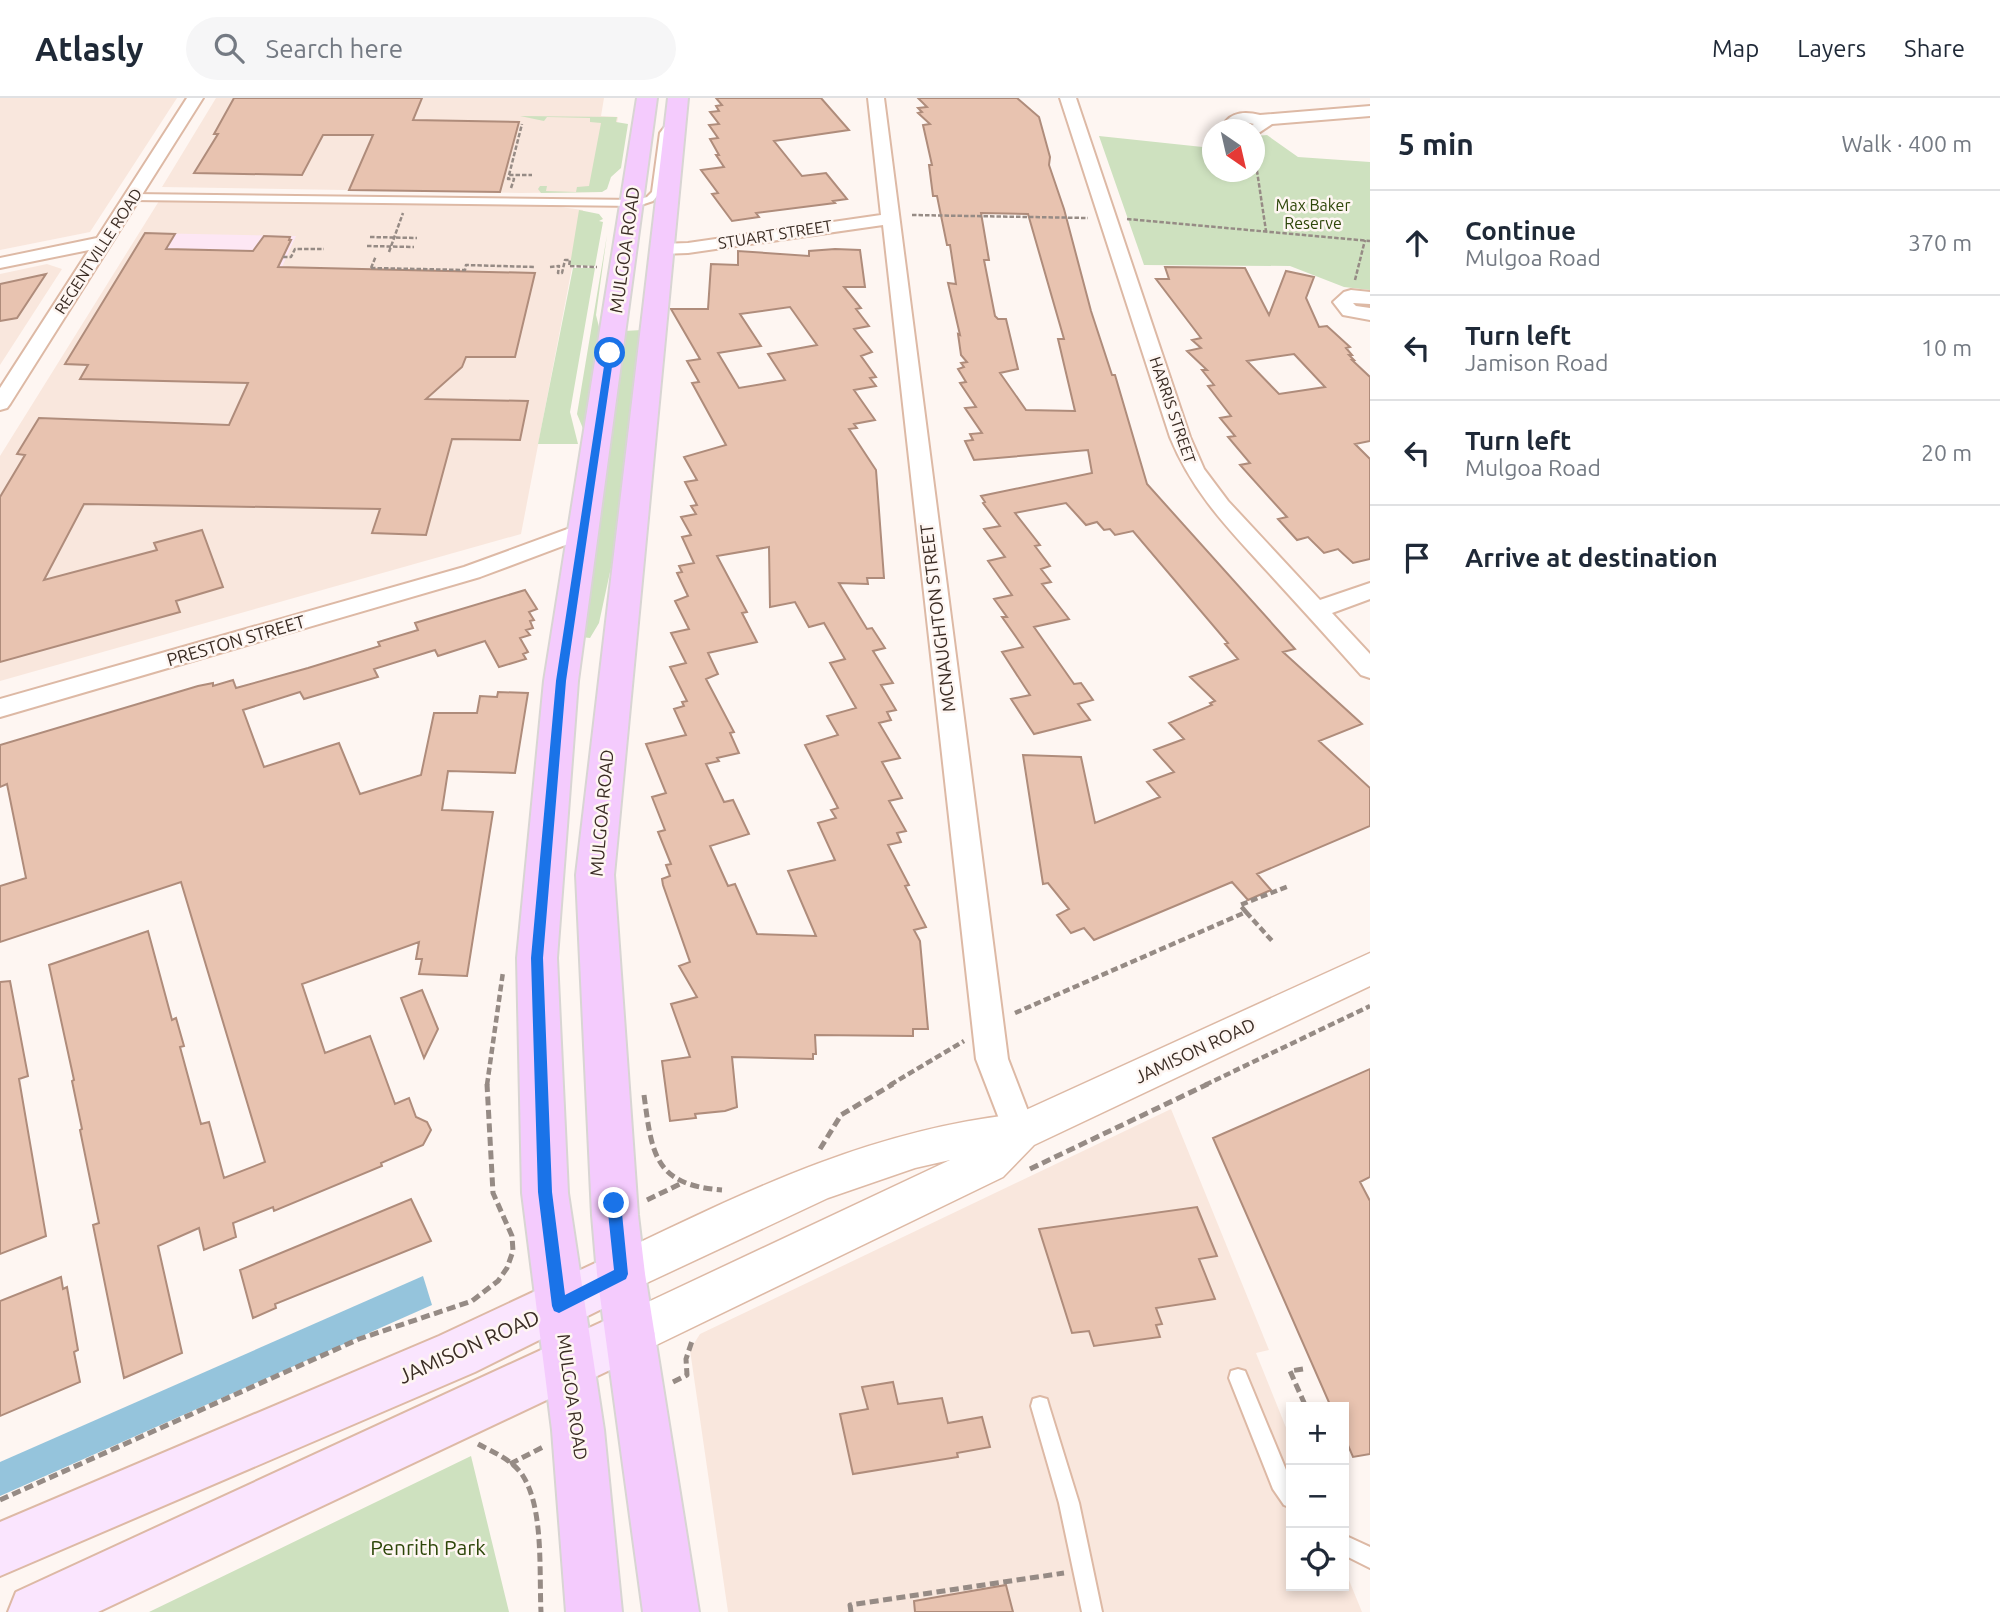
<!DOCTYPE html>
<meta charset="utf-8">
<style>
body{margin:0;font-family:Ubuntu,sans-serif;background:#f6f6f7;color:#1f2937}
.controls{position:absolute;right:21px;bottom:21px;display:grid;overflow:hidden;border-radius:0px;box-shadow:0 4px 10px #0003}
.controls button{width:63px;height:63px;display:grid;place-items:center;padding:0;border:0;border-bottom:2px solid #e0e1e3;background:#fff;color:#1f2937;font:35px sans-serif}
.compass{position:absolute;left:1202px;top:21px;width:63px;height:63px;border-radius:50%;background:#fff;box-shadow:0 4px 10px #0003;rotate:146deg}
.stop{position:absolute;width:21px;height:21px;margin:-16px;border:5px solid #1a73e8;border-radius:50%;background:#fff}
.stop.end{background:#1a73e8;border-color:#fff;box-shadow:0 2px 7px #0008}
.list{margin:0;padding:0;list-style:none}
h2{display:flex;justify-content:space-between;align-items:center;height:91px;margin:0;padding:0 28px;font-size:30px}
h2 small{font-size:23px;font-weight:400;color:#747a83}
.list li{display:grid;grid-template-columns:46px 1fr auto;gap:21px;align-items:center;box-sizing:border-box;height:105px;padding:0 28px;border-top:2px solid #e0e1e3}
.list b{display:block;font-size:26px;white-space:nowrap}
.list p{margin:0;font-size:23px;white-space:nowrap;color:#747a83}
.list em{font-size:23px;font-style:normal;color:#747a83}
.icon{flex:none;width:38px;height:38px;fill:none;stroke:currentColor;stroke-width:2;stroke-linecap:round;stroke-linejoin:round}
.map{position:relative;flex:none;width:1370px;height:1514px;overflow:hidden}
header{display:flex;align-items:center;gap:42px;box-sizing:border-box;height:98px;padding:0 35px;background:#fff;border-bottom:2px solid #e0e1e3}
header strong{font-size:33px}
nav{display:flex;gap:38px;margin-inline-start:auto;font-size:24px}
.search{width:490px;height:63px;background:#f6f6f7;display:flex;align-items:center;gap:18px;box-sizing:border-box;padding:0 24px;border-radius:38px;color:#747a83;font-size:26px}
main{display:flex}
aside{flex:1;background:#fff}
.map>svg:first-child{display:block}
</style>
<header>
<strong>Atlasly</strong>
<div class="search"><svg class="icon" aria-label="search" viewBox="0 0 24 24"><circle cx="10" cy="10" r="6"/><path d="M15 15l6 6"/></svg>Search here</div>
<nav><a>Map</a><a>Layers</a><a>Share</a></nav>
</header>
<main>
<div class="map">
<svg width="1370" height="1514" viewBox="0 0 1370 1514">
<rect width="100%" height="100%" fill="#fef6f2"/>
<path fill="#f9e7dd" d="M0 0H177L90 134 0 152Z
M216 0H604L601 18 618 19 606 90 601 94 520 95 162 89Z
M159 103 553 108 583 112 521 436 0 583V358Z
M47 166 62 171 0 267V176Z
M1171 1011 1269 1252 1256 1255 1291 1342V1488H1344V1470L1362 1514H728L690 1252 700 1236Z"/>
<path fill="#fde7f4" d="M145 135 296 138 282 169 126 166Z"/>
<path fill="#cee1bf" d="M520 18 617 19 616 24 628 26 621 70 611 79 607 91 602 94 541 95 538 91 540 88H547L546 93 576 94 577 89 589 88 601 25 590 24V20L547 19 544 23Z
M1267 37 1298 59 1370 64V192L1344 189 1290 168 1144 167 1099 38 1212 50V74H1254L1255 38Z
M579 112 599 116 603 121 599 123 603 124 595 168 570 167Z
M607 137 596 217 602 241 586 338 577 316Z
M573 170H595L570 314 578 346H538Z
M642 232 615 451 599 525 590 540 581 539 624 233Z
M471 1358 509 1514H149Z"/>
<path fill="#95c4dc" d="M423 1178 432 1207 0 1398V1364Z"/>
<path fill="#e8c3b0" stroke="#af8c7b" stroke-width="2" fill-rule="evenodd" d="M234 0H422L413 22 519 24 500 94 349 92 373 37H323L302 77 194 75 218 36H214Z
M716 0H821L849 32 774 43 802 78 826 75 847 101 833 103 835 105 756 115 759 119 732 123 712 96 718 95 701 72 724 69 716 57H719L710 41 718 40 709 27 719 26 710 14 719 13 716 8 722 7Z
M918 0H1017L1039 19 1050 59 1049 67 1064 111 1091 213 1112 277H1115L1147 386 1295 551 1283 554 1362 626 1319 643 1370 690V728L1257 776 1271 792 1248 802 1232 784 1094 842 1084 830 1071 835 1057 817 1069 811 1048 785 1043 786 1023 657 1081 659 1095 725 1160 699 1147 684 1174 674 1154 652 1184 641 1169 625 1212 607 1210 605 1215 603 1190 579 1238 561 1225 546 1228 545 1133 433 1115 437 1110 431 1104 432 1097 424 1086 427 1066 405 1015 415 1040 447 1035 448 1050 468 1041 471 1051 484 1042 486 1069 521 1034 529 1074 586 1081 585 1093 602 1078 606 1090 622 1034 636 1011 601 1030 597 1002 554 1023 549 1002 519H1007L994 501 1012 497 988 463 1005 459 984 431 1000 428 983 405 985 404 981 398 1092 375 1088 352 974 362 965 343 973 342 970 336 982 335 965 310 976 309 960 285 966 284 958 271 964 269 961 265 967 264 961 257 958 236 960 237 948 185 956 186 950 147H947L937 98H933L929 67H932L923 27 930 26 918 15 922 14 918 10 927 9ZM981 115 1028 116 1064 241H1058L1075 313 1026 312 1000 275 1018 271 1006 221H998L995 218 984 162H989Z
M145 135 175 136 166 151 253 153 264 138 290 139 289 142H291L278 169 535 175 515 259H466L462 269 426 301 528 303 520 342 452 341 426 437 372 435 380 411 84 406 44 482 157 452 154 445 202 432 223 489 176 503 180 514 0 564V399L25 357 17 356 39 320 229 327 248 285 80 281 88 267 65 266Z
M835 151 860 152 865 189H844L861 210 856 211 869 228 854 231 872 254 861 258 876 279 870 280 876 288 854 292 875 322 854 326 857 330 849 331 876 372 884 480H867L868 486 839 485 867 531 872 530 885 550 873 553 893 585 881 587 896 612 887 614 891 622 879 625 900 660 882 664 902 700 889 703 906 733 897 735 901 744 888 747 909 787 905 788 926 829 914 832 920 843 928 931H913V938L815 937 816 956H813V961L732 959 737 1009 725 1013 695 1016 696 1020 670 1023 662 963 690 959 671 906 697 899 679 868 690 864 663 787 662 781 670 778 666 767 671 766 658 734 665 732 652 699 666 695 646 646 686 637 674 611 684 608 682 604 687 603 670 569 686 565 671 535 689 531 675 503 688 498 677 475 682 474 679 468 694 465 682 439 691 437 681 419 696 416 691 408 697 407 685 384 697 382 684 359 726 347 692 285 699 284 687 263 700 261 671 211H708L711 166 738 167V153L809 158V153ZM790 209 817 247 768 256 785 282 739 290 718 255 761 248 740 216ZM769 449 770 509 795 504 809 529 824 525 845 561 830 565 856 610 827 618 838 637 805 647 838 710 831 712 836 720 818 725 835 762 788 773 816 838 757 836 735 786 728 788 710 748 749 736 733 702 724 704 706 666 719 663 717 660 739 655 730 635 734 634 706 581 718 576 708 555 757 544 742 515 747 514 717 458Z
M1165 169 1245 170 1269 217 1286 173 1314 179 1306 200 1319 229 1327 228 1350 249 1346 250 1352 257H1349L1354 262H1352L1370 279V343L1355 346 1370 361V461L1353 465 1338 451 1324 455 1308 439 1297 442 1278 421 1287 419 1240 367 1250 365 1228 339 1235 338 1220 320 1231 318 1208 288 1214 287 1202 272H1207L1187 253 1201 250 1192 242 1201 240 1156 181H1169ZM1294 256 1325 289 1279 296 1247 263Z
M46 176 17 220 0 223V186Z
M525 492 537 511 529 514 534 522 530 523 533 530 526 532 530 537 520 540 528 554 523 556 526 561 499 569 485 543 438 558 435 552 374 571 378 579 304 601 300 594 243 612 264 669 339 645 360 696 421 677 434 615H477L480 598 497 599 498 594 528 595 515 675 448 673 442 712 493 714 467 878 419 876 422 861H416L419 844 302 886 325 955 370 938 395 1006 409 1000 416 1019 427 1024 431 1032 423 1047 381 1065 382 1068 274 1113 273 1109 233 1125 236 1139 204 1152 199 1130 158 1148 182 1255 124 1280 93 1127 99 1125 80 1032 82 1031 72 983 74 982 49 867 148 833 172 922 176 920 184 948 180 949 201 1026 209 1024 224 1080 265 1064 181 784 0 844V788L26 780 7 686 0 689V647L198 588 213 585V588L233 582 236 590 308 570 380 548 378 544 418 532 415 525Z
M10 883 28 978 19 981 46 1138 0 1156V884Z
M422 892 438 931 424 960 401 900Z
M1370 971V1079L1360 1084 1370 1103V1356L1353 1359 1344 1338V1309H1331L1213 1040Z
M411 1101 431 1143 275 1206 276 1210 253 1220 240 1172Z
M1197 1109 1217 1158 1199 1161 1215 1201 1156 1210 1162 1226 1156 1227 1160 1239 1094 1248 1089 1233 1072 1235 1039 1131Z
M61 1179 63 1191 67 1189 78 1252 74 1254 80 1284 0 1318V1203Z
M893 1284 898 1306 942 1300 948 1325 982 1319 990 1349 957 1355 958 1359 853 1376 840 1316 868 1311 862 1289Z
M1006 1487 1013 1514H915L914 1503Z"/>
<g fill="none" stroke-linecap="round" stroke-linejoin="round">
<g stroke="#ddb9a5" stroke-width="4">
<path id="service" d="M667 26 674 28 668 35 660 94 653 103 638 108 133 102 129 99 133 96 637 102 647 99 652 94 660 35Z
M1238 1271 1245 1273 1291 1384V1410L1284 1407 1273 1391 1229 1280 1231 1273Z
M1040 1299 1047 1301 1049 1308 1079 1405 1102 1514H1082L1059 1405 1031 1308 1033 1301Z
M1344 1437 1370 1449V1470L1344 1457Z"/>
</g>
<g stroke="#ddb9a5" stroke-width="4">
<path id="minor" d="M187 0H203L10 306 7 310 0 312V290L89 152 0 170V160L97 140Z
M868 0H884L1008 961 1036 1034 1032 1044 1020 1049 1008 1044 976 961 883 127 688 155 660 156 651 151 660 146 688 145 881 117Z
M1060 0H1076L1190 339 1204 371 1228 403 1320 502 1370 485V501L1332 515 1370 556V580L1361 577C1330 542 1299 508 1267 473 1227 429 1193 395 1170 339Z
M1370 8V18L1272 26 1257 36H1254V32H1234L1226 23C1235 13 1248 14 1260 17ZM1244 24 1254 26 1252 27Z
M1351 192 1370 194V206L1353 205 1356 208 1370 210V222L1343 217 1333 204 1344 194Z
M584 425 592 427 595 432 592 437 480 479 0 619V601L464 469Z"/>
</g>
<g stroke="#ddb9a5" stroke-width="3">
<path id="tertiary" d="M1370 855V888L1034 1047 1003 1079 646 1252 630 1259 614 1252 607 1236 614 1220 950 1062 915 1070 828 1100 621 1197 605 1191 599 1176 605 1161C741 1096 865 1033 1017 1016Z"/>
</g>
<g stroke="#ddb9a5" stroke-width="4">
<path id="secondary" d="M621 1153 638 1159 645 1176 638 1193 475 1274 0 1478V1424L439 1238Z
M630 1211 648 1218 655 1236 648 1254 98 1514H8L16 1494Z"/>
</g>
<g stroke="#d8d5d3" stroke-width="4">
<path id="primary" d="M637 0H657L578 583 557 860 568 1095 604 1332 622 1514H566L552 1332 522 1095 517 860 544 583Z
M668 0H688L614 777 638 1117 645 1176 699 1514H643L597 1176 592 1117 576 777Z"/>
</g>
<path stroke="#968b85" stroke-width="2.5" stroke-dasharray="4.5 2" stroke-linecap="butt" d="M1254 53 1266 133
M509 77H532
M511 90 514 81H508L522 26
M912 117 1088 120
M1127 121 1370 143
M370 139 417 140
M367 148 414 149
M389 154 403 115
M283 159H291L295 151H324
M550 169 559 168 558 175H562L565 162H570L569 168 597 169
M371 170 465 172 466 167 535 169
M371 170 376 158
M1355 182 1365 142"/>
<path stroke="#968b85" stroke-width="4.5" stroke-dasharray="7 3.5" stroke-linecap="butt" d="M1246 814 1273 844
M1015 915 1246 814 1240 807 1289 788
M487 987 503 874
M890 987 964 943
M1205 987 1370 908"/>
<path stroke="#968b85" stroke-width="5" stroke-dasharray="9 4.5" stroke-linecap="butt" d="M644 997C652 1056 654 1087 722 1092
M820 1051 841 1017 893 986
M1030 1071 1208 986
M647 1102 682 1085
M1303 1271 1290 1273 1306 1309
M673 1284 687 1277 686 1261 692 1243
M478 1346C493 1354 513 1362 523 1378 544 1411 539 1475 541 1514
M510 1366 543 1349
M0 1402 359 1241 472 1203 498 1183 507 1170 513 1153 512 1138 493 1095 487 986
M851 1514 850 1507 1064 1475"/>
<use href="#service" fill="#fff" fill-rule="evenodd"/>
<use href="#minor" fill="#fff" fill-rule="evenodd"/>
<use href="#tertiary" fill="#fff" fill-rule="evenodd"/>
<use href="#secondary" fill="#fae5fe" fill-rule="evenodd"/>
<use href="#primary" fill="#f4cbfd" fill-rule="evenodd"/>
</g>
<path fill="#1a73e8" d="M610 252 614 255 566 583 543 860 552 1094 565 1197 614 1172 607 1105 614 1098 621 1105 628 1176 626 1181 559 1215 554 1213 552 1208 538 1094 531 860 556 583 606 255Z"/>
<g text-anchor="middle" stroke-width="5" stroke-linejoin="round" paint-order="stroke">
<g font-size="16" fill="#2d4609" stroke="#fef6f2">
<text x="1313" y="113">Max Baker<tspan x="1313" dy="18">Reserve</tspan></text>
</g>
<g font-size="16" fill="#3a2c24" stroke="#fef6f2">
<text transform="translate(775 136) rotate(-9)" y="6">STUART STREET</text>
<text transform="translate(98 153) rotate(-57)" y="6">REGENTVILLE ROAD</text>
<text transform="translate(1173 312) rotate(71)" y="6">HARRIS STREET</text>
</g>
<g font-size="18" fill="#3a2c24" stroke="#fef6f2">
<text transform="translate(625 152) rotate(-82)" y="6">MULGOA ROAD</text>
<text transform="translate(938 520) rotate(-97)" y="6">MCNAUGHTON STREET</text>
<text transform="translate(236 543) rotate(-16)" y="6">PRESTON STREET</text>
<text transform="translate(602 715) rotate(-85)" y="6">MULGOA ROAD</text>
<text transform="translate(1195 953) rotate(-25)" y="6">JAMISON ROAD</text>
<text transform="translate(572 1299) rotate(82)" y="6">MULGOA ROAD</text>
</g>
<g font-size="21" fill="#3a2c24" stroke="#fef6f2">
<text transform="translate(469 1249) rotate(-24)" y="7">JAMISON ROAD</text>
</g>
<g font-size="21" fill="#2d4609" stroke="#fef6f2">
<text x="428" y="1457">Penrith Park</text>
</g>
</g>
</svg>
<div class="controls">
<button>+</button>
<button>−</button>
<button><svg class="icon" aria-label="locate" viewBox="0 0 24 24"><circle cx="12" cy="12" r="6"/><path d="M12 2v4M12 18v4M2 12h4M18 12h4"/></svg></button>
</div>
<svg class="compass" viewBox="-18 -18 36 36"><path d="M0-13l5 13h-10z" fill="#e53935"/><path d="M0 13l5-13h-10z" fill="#747a83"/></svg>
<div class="stop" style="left:610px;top:255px"></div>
<div class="stop end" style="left:614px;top:1105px"></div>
</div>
<aside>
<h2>5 min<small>Walk · 400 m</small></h2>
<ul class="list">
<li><svg class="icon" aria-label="ahead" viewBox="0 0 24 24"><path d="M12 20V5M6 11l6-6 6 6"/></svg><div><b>Continue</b><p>Mulgoa Road</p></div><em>370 m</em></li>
<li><svg class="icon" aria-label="left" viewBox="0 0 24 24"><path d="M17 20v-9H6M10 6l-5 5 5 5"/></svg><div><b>Turn left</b><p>Jamison Road</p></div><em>10 m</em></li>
<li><svg class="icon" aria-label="left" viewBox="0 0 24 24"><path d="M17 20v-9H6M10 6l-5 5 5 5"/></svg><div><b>Turn left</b><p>Mulgoa Road</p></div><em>20 m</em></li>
<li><svg class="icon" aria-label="arrive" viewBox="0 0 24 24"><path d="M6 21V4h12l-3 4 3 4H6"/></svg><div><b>Arrive at destination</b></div></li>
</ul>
</aside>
</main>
